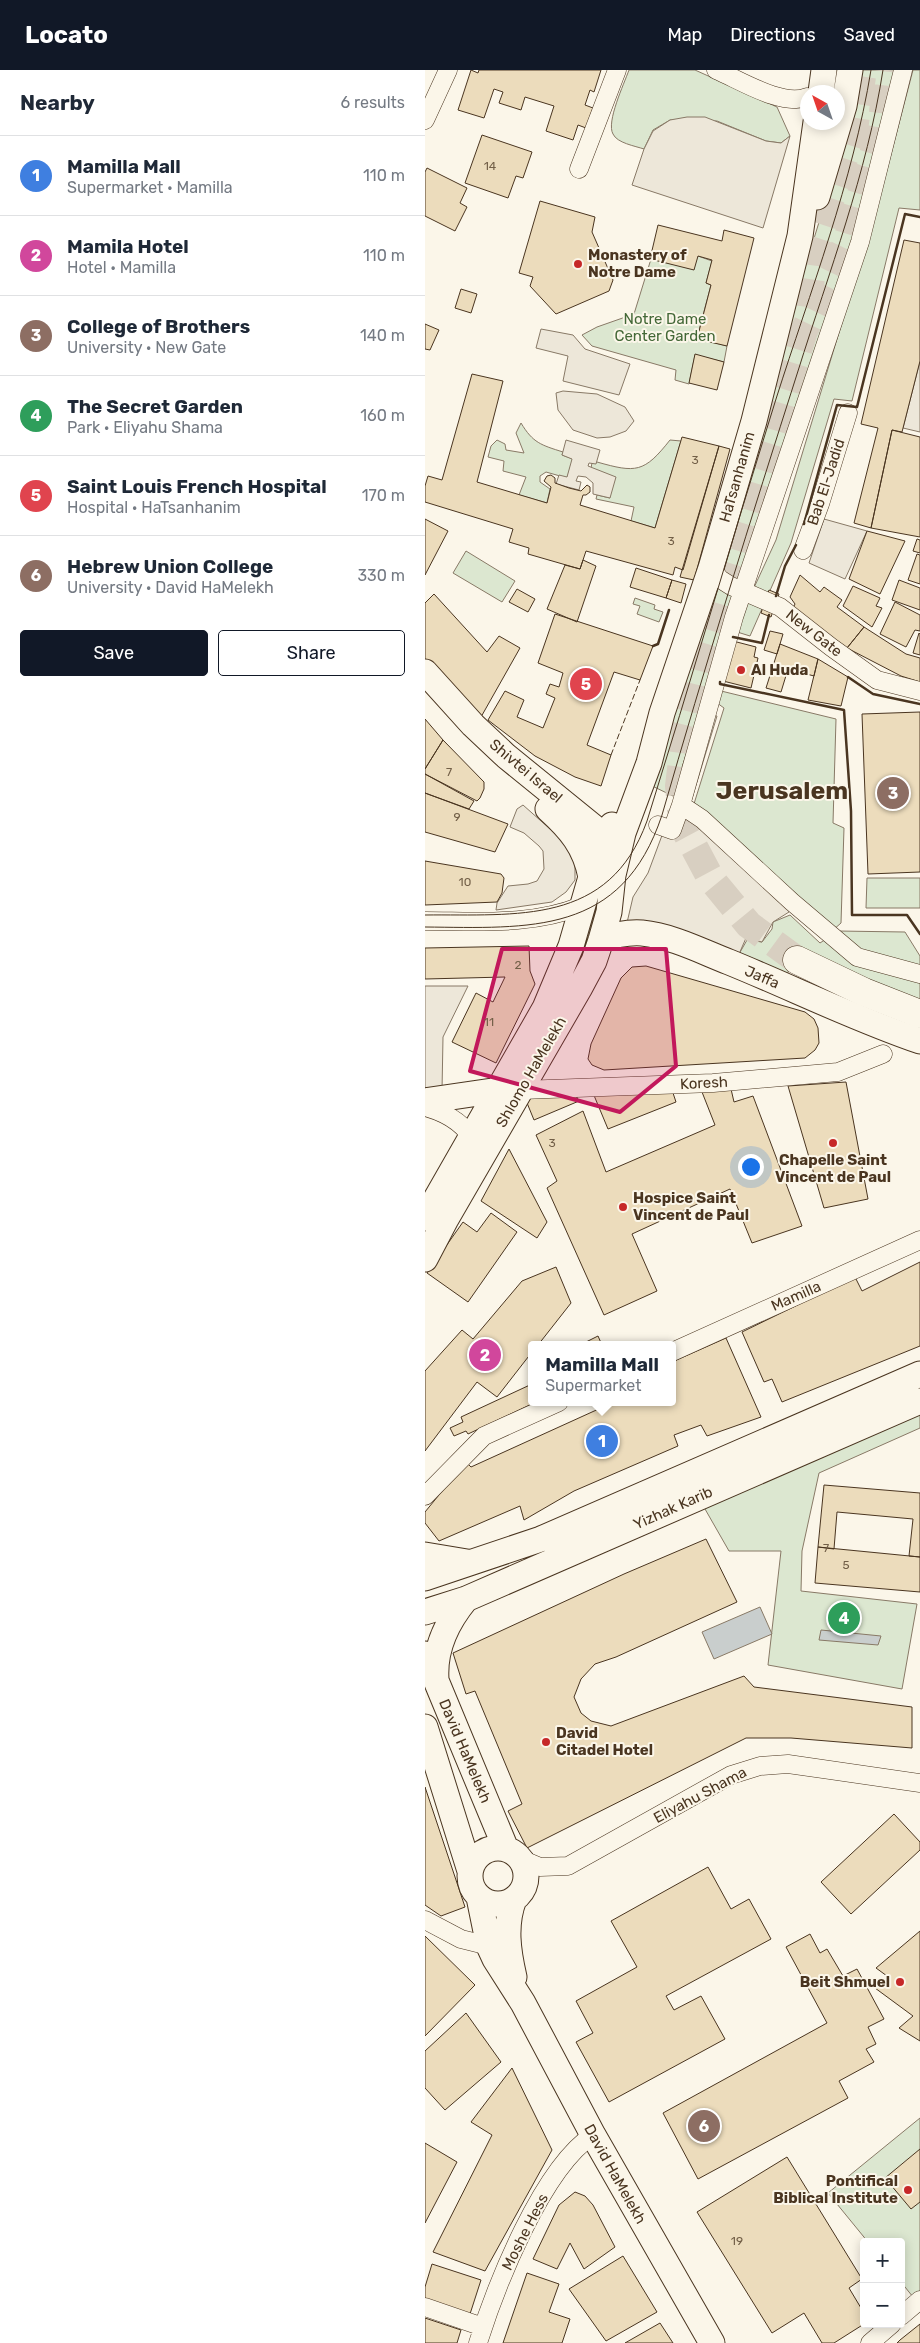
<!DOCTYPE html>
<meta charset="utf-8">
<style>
body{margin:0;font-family:Rubik,sans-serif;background:#f2f2f3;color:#1f2937}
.controls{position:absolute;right:15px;bottom:15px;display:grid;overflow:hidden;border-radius:5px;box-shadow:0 2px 12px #0003}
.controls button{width:45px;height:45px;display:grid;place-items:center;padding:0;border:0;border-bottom:1px solid #e0e1e3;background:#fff;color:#1f2937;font:25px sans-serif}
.compass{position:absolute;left:375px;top:15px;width:45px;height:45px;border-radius:50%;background:#fff;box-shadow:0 2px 12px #0003;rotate:320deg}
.you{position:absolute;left:325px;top:1096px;width:18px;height:18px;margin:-12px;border:4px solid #fff;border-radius:50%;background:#1a73e8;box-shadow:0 0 0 8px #1a73e833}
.badge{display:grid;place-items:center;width:32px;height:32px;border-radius:50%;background:#111827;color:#fff;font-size:16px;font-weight:700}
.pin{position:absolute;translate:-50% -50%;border:2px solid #fff;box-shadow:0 1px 5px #0006}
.popup{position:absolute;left:103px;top:1271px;width:148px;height:65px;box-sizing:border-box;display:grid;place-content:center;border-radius:5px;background:#fff;filter:drop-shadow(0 1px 4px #0005);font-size:16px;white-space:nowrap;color:#747a83}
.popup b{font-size:19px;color:#1f2937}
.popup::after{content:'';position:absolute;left:50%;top:100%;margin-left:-10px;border:10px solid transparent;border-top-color:#fff}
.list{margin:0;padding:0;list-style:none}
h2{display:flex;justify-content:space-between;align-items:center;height:65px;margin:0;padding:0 20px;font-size:21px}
h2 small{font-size:16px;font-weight:400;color:#747a83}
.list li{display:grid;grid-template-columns:32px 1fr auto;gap:15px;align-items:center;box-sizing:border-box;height:80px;padding:0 20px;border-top:1px solid #e0e1e3}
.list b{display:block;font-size:19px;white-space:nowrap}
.list p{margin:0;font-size:16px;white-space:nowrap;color:#747a83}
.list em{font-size:16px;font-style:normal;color:#747a83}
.actions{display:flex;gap:10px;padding:15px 20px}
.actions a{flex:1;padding:11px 0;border:1px solid #111827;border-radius:5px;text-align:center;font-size:18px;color:#111827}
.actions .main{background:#111827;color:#fff}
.map{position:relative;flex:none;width:495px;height:2273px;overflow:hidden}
header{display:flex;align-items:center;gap:30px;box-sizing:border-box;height:70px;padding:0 25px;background:#111827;color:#fff}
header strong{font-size:24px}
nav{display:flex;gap:28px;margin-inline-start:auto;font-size:18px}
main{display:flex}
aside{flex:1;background:#fff}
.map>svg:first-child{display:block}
</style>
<header>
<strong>Locato</strong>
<nav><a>Map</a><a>Directions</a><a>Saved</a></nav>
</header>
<main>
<aside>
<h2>Nearby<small>6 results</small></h2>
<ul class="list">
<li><span class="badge" style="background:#3f7fe0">1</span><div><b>Mamilla Mall</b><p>Supermarket · Mamilla</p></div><em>110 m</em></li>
<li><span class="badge" style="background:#d1479c">2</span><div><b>Mamila Hotel</b><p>Hotel · Mamilla</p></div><em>110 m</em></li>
<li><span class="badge" style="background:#8d6e63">3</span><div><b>College of Brothers</b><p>University · New Gate</p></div><em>140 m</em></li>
<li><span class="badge" style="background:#2e9e5b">4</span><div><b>The Secret Garden</b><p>Park · Eliyahu Shama</p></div><em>160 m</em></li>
<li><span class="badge" style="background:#e0444e">5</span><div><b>Saint Louis French Hospital</b><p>Hospital · HaTsanhanim</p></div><em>170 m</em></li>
<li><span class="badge" style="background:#8d6e63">6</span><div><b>Hebrew Union College</b><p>University · David HaMelekh</p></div><em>330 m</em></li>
</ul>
<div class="actions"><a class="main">Save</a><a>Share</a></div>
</aside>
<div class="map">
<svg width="495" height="2273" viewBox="0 0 495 2273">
<rect width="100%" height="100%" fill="#fbf6e9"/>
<path fill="#dce7d0" stroke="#887966" d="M204 0H270L352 37 365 66 356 73 341 71 292 51 245 50 228 60 219 79C210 76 192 73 188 64 181 52 199 14 204 0Z
M433 0H473L422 194 306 541 248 726 221 713 424 55Z
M488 0H495V140L474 138 427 331 409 329 366 473 325 566 309 561 351 470 453 134Z
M273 186 287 191 281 213 286 215 272 268 302 276 299 292 270 285 264 314 250 310 251 300 167 276 157 265 172 257 209 244 226 189Z
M96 353C108 373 116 375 138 382L137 385 148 389 142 408 121 402 115 406V412L125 419 122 433 94 425 101 407 78 401 79 391 63 387 66 376 72 370 80 374 81 380 99 383 91 363Z
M245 370 256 371 230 458 206 451 209 437 171 429 172 425 185 428 166 398 167 393 172 392C211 403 219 403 245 370Z
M41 481 90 511 77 532 28 503Z
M210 528 230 535 229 539 238 542 234 552 212 544 215 536 208 534Z
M292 620 411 649 408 753 419 758 416 853 407 861 268 737 299 638 288 630Z
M442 808H495V838H441Z
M365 845 395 873 413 861 480 862 495 886V930L370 883 362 905 314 884 322 870 337 872 347 859 348 852Z
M495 1339V1358L394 1403 377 1481 376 1521 492 1534 477 1619 343 1595 356 1481H304L276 1432Z
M495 2048V2222L488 2227 476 2212V2172H443L403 2123Z"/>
<path fill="#ede7d9" stroke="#887966" d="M262 47H280L341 71 356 73 365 66 338 158 207 115 219 79 228 61 245 50Z
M116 259 148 265 160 279 205 294 194 325 138 311 143 286 111 278Z
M495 291V362L478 358Z
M138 321 172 324 200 337 209 351 201 361 185 367 172 368 148 360 133 340 131 323Z
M141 370 175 380 171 394 164 393 163 396 191 407 185 428 168 424V413L161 407 153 406 151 411 156 412 154 420 131 414 134 405 142 407 147 389 137 385Z
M399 449 442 461 420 509 384 493Z
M277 642 292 646 265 735 367 832 364 842 348 852 337 872 321 868 314 884 201 857 208 827 223 803 239 760Z
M98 735 125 759 133 760 150 792V810L141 822 127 832 71 840 72 833 83 816 103 814 112 811 119 799 118 781 114 776 99 763 85 757 92 739Z
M0 916H43L18 967 17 1021 0 1022Z"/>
<path fill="#c9cecd" stroke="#887966" d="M335 1537 347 1564 289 1589 277 1562Z
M396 1560 456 1566 453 1575 394 1570Z"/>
<path fill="#ecdcbc" stroke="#4a3520" d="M46 0 53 3 54 0H176L169 22 165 20 160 35 168 38 161 58 153 55 148 70 121 61 129 36 100 27 96 40 74 33 78 22 69 19 59 48 33 40Z
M57 65 107 82 98 108 91 106 83 128 40 113Z
M2 98 42 118 35 133 42 137 30 161 0 146V102Z
M115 131 170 147 167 162 188 210 184 221 131 244 105 216 108 207 94 203Z
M233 155 297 171 299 160 329 168 302 276 272 269 286 215 281 213 287 190 273 186 269 200 225 189Z
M479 170 495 173V291L477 362 467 360 446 458 429 453 453 358 436 354Z
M36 219 52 224 46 243 30 238Z
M0 254 14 260 5 280 0 279Z
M270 284 299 292 292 320 264 313Z
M47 304 78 311 52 412 122 433 126 417 119 411 122 406 126 405 130 408V413L144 418 156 421 162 415 165 417V422L161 425H158L155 435 230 458 257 367 294 376 258 500 250 497 248 505 161 481 155 499 103 484 104 478 84 472 88 459 0 432V416L3 406 17 410Z
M467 360 495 367V467L446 458Z
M294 376 305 379 269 510 255 507Z
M0 449 23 461 0 505Z
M442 461 480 471 455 524 424 509Z
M492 469 495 470V483L488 481Z
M492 484 495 485V514L483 510Z
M158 490 171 496 152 552 122 539 140 495 155 499Z
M211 498 247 510 241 528 205 517Z
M375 505 395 522 399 517 417 530 412 537 439 557 422 578 368 538 370 534 365 527Z
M247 510 261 514 256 533 241 528Z
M474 510 495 518V540L467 530Z
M428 516 455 528 451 536 457 538 447 557 418 536Z
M92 519 110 529 103 542 84 532Z
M344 520 354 524 346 547 336 543Z
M9 524 62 582 74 566 95 578 56 647 0 590V533Z
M470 532 495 545V561L490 560 481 577 455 564Z
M130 544 228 576 215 610 189 602 162 675 186 685 176 716 150 707 110 686 63 650 80 621 99 630 92 647 118 658 130 628 121 624 125 614 134 617 138 603 113 593Z
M439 557 481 584 495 588V612L476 606 422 578Z
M345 561 358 564 352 584 339 580Z
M494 563 495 564V585L488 583Z
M308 571 331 577 329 587 333 588 326 618 298 611Z
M355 574 393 589 389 606 363 599 356 622 341 618Z
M393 589 423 607 416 636 383 630Z
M495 642V802L443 804 437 644Z
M0 649 18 670 0 699Z
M18 670 59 712V719L55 728 52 731 0 704V699Z
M0 704 49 731 44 739 0 723Z
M0 723 83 754 70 782 0 762Z
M0 791 76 804 79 808 77 823 72 832 0 835Z
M104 876 105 901 110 914 71 993 27 972 51 923 68 932 80 907 0 909V878Z
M221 896 380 942 389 949 393 958 394 973 390 980 380 988 179 1000 167 995 163 989 166 974 196 908 207 897Z
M421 1012 443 1129 399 1138 363 1016Z
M306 1019 309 1032 328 1026 377 1156 327 1173 305 1119 207 1164 232 1221 179 1245 122 1118 132 1111 111 1065 158 1041 181 1102 290 1055 277 1022Z
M247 1020 251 1032 183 1059 168 1023Z
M150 1024 154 1031 109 1050 100 1028Z
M84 1079 122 1152 112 1168 56 1131Z
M66 1143 92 1162 43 1232 2 1203 38 1152 52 1162Z
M495 1192V1276L357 1332 347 1309 339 1312 317 1262 430 1207 437 1221Z
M131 1197 146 1233 113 1275H107V1282L72 1327 52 1312 0 1381V1301L37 1260 48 1269 97 1211Z
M173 1266 177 1275H155Z
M301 1268 336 1347 282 1366 276 1355 249 1365 253 1376 149 1421 99 1450 95 1436 14 1471 0 1453V1442L41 1392 46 1397 189 1332H247V1292Z
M107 1314V1332H111L43 1364 41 1361 29 1366 25 1358 38 1352 36 1347Z
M399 1415 495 1423V1487L484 1486 488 1449 412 1442 409 1479 393 1477Z
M281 1469 312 1532 191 1587 170 1594 156 1609 149 1627 156 1643 166 1651 186 1656 319 1606 329 1617 487 1637V1678L366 1668H321L102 1778 83 1741 97 1734 50 1621 41 1624 28 1583 199 1504Z
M393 1477 495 1487V1522L390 1513Z
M0 1717 40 1837 16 1846 0 1835Z
M469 1744 495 1772V1780L426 1844 396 1812Z
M283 1797 306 1839 324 1829 346 1869 241 1926 249 1940 276 1926 300 1969 184 2032 151 1972 168 1963 151 1931 212 1897 186 1851Z
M495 1861V1971L474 1958 488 1946 450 1918 462 1906 451 1898Z
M385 1864 395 1883 402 1879 418 1906 432 1899 459 1949 443 1957 451 1974 441 1979 449 1992 414 2011 423 2028 273 2109 238 2043 402 1953 361 1877Z
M0 1866 50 1915 0 1966Z
M41 1943 76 1992 20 2040 0 2018V1981Z
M87 1998 127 2080 60 2201 8 2182 67 2065 46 2052Z
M0 2073 32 2092 0 2153Z
M495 2079V2132L486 2139 460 2108Z
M362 2087 437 2209 424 2218 439 2243V2254L409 2273H397L379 2243 347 2263 272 2142Z
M150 2122 160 2126 168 2135 190 2177 159 2199 145 2173 132 2199 108 2189 134 2135Z
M198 2186 232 2242 181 2271 144 2219Z
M7 2194 56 2210 45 2244 0 2229V2217Z
M102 2203 134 2214 124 2242 145 2249 137 2273H78Z
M0 2248 36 2260 32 2273H0Z
M235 2253 248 2273H200Z
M495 2254V2273H472L475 2270Z"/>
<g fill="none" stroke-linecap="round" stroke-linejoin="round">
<path stroke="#d8cfc1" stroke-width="28" stroke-dasharray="28 14" stroke-linecap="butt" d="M382 237 391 173 429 59 438 0
M372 890 324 855 286 809 261 762 256 739 254 716 261 659 278 590 379 261 420 176 456 59 463 0"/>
<g stroke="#4a3520" stroke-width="19">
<path id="street" d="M291 0C315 10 357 37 382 27
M0 50 23 0
M154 99 192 0
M378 480 395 434 423 343
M286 498 295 509 306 516 355 537 406 577 452 610 495 621
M256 735 309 547 435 172 478 0
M233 755 247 760 256 735 277 749 367 832 432 887 495 904
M0 851C53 851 106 856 156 836
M96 1020 288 1013 413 1002 458 984
M0 1037C22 1043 41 1054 51 1075
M247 1282 495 1170
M0 1426 59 1366 134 1332
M96 1789 115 1797 143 1796 306 1705 335 1696 363 1694 495 1713
M0 1850 36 1869 64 1876
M0 2237 58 2257
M476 2246 495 2230
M53 2273C71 2216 117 2098 168 2065
M445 2273 467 2254"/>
</g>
<g stroke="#4a3520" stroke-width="27">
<path id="secondary" d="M396 22 399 0
M392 127 419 36 425 0
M0 602 48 655 81 686 182 768 186 783
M123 739C145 759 160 776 166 807
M176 870C189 865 202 862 217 863 247 866 276 881 304 892 368 918 430 949 495 971
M0 1031 74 1020
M0 1148 120 938 146 876 166 807 187 755
M0 1189 21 1149 154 919 169 891 176 870 184 842 188 805 198 763 224 693 237 643 286 498 329 351 375 166 391 52
M0 1485 42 1492
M0 1508 116 1469 495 1304
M0 1542 41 1529 495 1331
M0 1584 81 1779
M11 1609C9 1579 22 1552 41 1529
M0 1657 45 1801
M45 1806a28 28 0 1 1 56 0a28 28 0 1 1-56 0Z
M54 1827 64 1876 70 1889 98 1933 168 2065 287 2273
M89 1829C79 1855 83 1881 89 1907"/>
</g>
<g stroke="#4a3520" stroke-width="29">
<path id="highway" d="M372 890 439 922 495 944"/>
</g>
<use href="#street" stroke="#fbf6e9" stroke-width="18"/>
<use href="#secondary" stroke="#fbf6e9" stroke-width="25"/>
<use href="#highway" stroke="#fbf6e9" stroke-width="28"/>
<path stroke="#4a3520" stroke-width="1" d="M0 845C92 844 184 856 222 751 266 611 307 469 351 329 385 222 428 111 446 0
M0 857C105 858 197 866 237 745 280 596 326 448 373 301 404 202 442 103 458 0"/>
<path stroke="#4a3520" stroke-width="1" stroke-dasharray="6 2.5" stroke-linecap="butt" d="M186 685 215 610"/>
<path stroke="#4a3520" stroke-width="2.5" d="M379 454 412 335 432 337 480 144 495 147
M351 526 360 496 371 475
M308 567 337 573 344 545
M228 576 233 574 244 540
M423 607 448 624 495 634
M295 612V614L419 640 426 741 427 845H482L495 864"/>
</g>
<path fill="#c2185b" fill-opacity="0.2" stroke="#c2185b" stroke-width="4" stroke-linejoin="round" d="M77 879H241L251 996 195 1042 45 1001Z"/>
<g fill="#c62828" stroke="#fbf6e9" stroke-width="2">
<circle cx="153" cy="194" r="5"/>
<circle cx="316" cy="600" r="5"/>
<circle cx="408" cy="1073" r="5"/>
<circle cx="198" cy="1137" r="5"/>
<circle cx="121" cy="1672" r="5"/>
<circle cx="475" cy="1912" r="5"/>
<circle cx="483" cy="2120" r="5"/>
</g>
<g text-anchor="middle" stroke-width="4" stroke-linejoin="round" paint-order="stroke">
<g font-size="12" fill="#725f47">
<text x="65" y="100">14</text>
<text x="270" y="394">3</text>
<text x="246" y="475">3</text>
<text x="24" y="706">7</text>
<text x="32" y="751">9</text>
<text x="40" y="816">10</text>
<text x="93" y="899">2</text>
<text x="64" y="956">11</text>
<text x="127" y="1077">3</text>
<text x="401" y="1482">7</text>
<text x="421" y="1499">5</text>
<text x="312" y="2175">19</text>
</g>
<g font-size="15" font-weight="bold" fill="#4a3520" stroke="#fbf6e9" text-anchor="start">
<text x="163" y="190">Monastery of<tspan x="163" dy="17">Notre Dame</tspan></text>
<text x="326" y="605">Al Huda</text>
<text x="408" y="1095" text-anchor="middle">Chapelle Saint<tspan x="408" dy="17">Vincent de Paul</tspan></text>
<text x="208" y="1133">Hospice Saint<tspan x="208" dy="17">Vincent de Paul</tspan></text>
<text x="131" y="1668">David<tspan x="131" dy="17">Citadel Hotel</tspan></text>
<text x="465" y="1917" text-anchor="end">Beit Shmuel</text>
<text x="473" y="2116" text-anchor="end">Pontifical<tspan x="473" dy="17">Biblical Institute</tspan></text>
</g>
<g font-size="15" fill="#436837" stroke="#fbf6e9">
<text x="240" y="254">Notre Dame<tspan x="240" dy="17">Center Garden</tspan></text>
</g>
<g font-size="15" fill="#4a3520" stroke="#fbf6e9">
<text transform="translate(312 407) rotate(-74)" y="5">HaTsanhanim</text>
<text transform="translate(401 412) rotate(-72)" y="5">Bab El-Jadid</text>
<text transform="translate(389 563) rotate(38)" y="5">New Gate</text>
<text transform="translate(101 701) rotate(40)" y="5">Shivtei Israel</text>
<text transform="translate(337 907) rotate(23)" y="5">Jaffa</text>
<text transform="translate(106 1002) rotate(-60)" y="5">Shlomo HaMelekh</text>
<text transform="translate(279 1013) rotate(-3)" y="5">Koresh</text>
<text transform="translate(371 1226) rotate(-24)" y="5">Mamilla</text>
<text transform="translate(248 1438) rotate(-24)" y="5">Yizhak Karib</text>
<text transform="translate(40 1681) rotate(67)" y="5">David HaMelekh</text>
<text transform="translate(275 1725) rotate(-28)" y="5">Eliyahu Shama</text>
<text transform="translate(190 2104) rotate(61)" y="5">David HaMelekh</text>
<text transform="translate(100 2162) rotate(-63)" y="5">Moshe Hess</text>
</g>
<g font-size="25" font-weight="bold" fill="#4a3520" stroke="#fbf6e9">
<text x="357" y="729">Jerusalem</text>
</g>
</g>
</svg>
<div class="controls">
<button>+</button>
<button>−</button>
</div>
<svg class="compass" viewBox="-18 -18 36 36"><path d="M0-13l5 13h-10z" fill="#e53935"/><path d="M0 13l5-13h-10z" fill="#747a83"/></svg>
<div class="you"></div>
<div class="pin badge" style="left:177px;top:1371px;background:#3f7fe0">1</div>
<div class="popup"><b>Mamilla Mall</b>Supermarket</div>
<div class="pin badge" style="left:60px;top:1285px;background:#d1479c">2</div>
<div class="pin badge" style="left:468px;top:723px;background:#8d6e63">3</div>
<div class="pin badge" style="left:419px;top:1548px;background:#2e9e5b">4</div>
<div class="pin badge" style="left:161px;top:614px;background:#e0444e">5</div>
<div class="pin badge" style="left:279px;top:2056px;background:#8d6e63">6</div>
</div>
</main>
